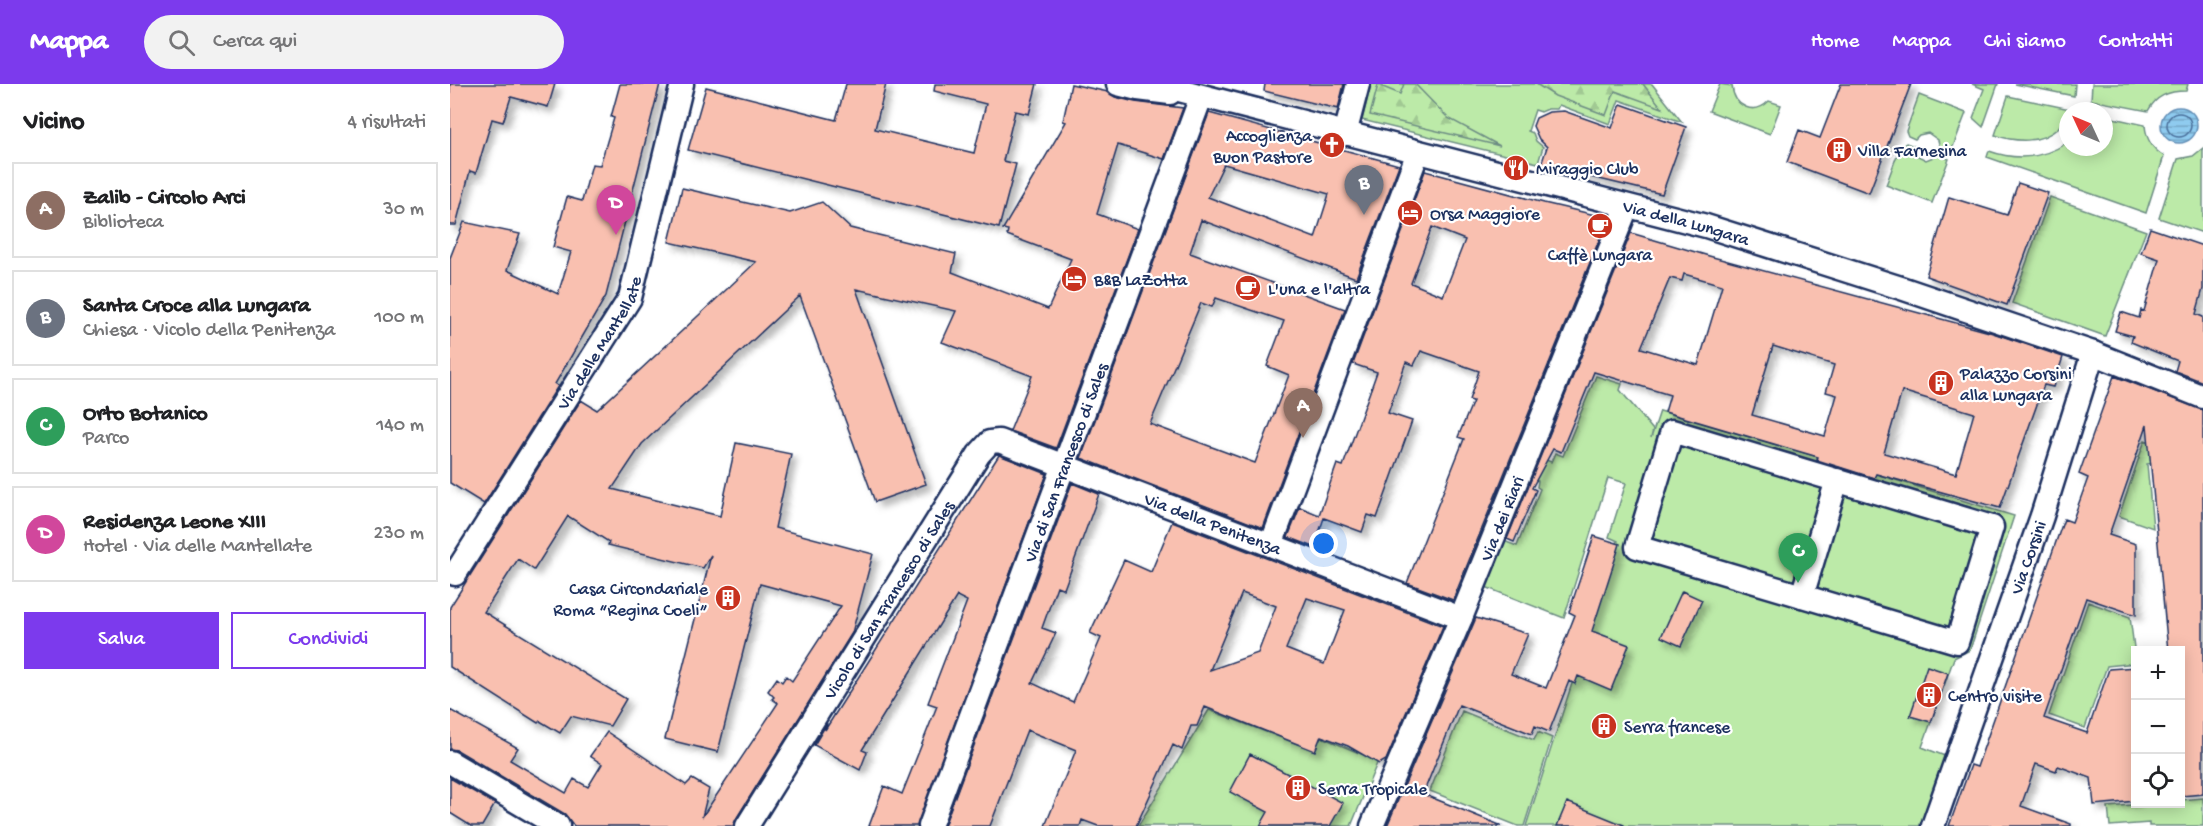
<!DOCTYPE html>
<html lang="it">
<meta charset="utf-8">
<style>
body{margin:0;font-family:"Gochi Hand",sans-serif;background:#f2f2f2;color:#202124}
.controls{position:absolute;right:18px;bottom:18px;display:grid;overflow:hidden;border-radius:0px;box-shadow:0 3px 15px #0003}
.controls button{width:54px;height:54px;display:grid;place-items:center;padding:0;border:0;border-bottom:2px solid #e0e0e0;background:#fff;color:#202124;font:30px sans-serif}
.compass{position:absolute;left:1609px;top:18px;width:54px;height:54px;border-radius:50%;background:#fff;box-shadow:0 3px 15px #0003;rotate:314deg}
.you{position:absolute;left:874px;top:460px;width:21px;height:21px;margin:-15px;border:4px solid #fff;border-radius:50%;background:#1a73e8;box-shadow:0 0 0 9px #1a73e833}
.badge{display:grid;place-items:center;width:39px;height:39px;border-radius:50%;background:#7c3aed;color:#fff;font-size:20px;font-weight:700}
.pin{position:absolute;translate:-50% -50px;filter:drop-shadow(0 2px 3px #0008)}
.pin::after{content:'';position:absolute;top:32px;width:21px;height:18px;background:inherit;clip-path:polygon(0 0,100% 0,50% 100%)}
.list{margin:0;padding:0;list-style:none}
h2{display:flex;justify-content:space-between;align-items:center;height:78px;margin:0;padding:0 24px;font-size:26px}
h2 small{font-size:20px;font-weight:400;color:#757577}
.list li{display:grid;grid-template-columns:39px 1fr auto;gap:18px;align-items:center;box-sizing:border-box;height:96px;margin:0 12px 12px;padding:0 12px;border:2px solid #e0e0e0;border-radius:0px}
.list b{display:block;font-size:22px;white-space:nowrap}
.list p{margin:0;font-size:20px;white-space:nowrap;color:#757577}
.list em{font-size:20px;font-style:normal;color:#757577}
.actions{display:flex;gap:12px;padding:18px 24px}
.actions a{flex:1;padding:14px 0;border:2px solid #7c3aed;border-radius:0px;text-align:center;font-size:21px;color:#7c3aed}
.actions .main{background:#7c3aed;color:#fff}
.icon{flex:none;width:33px;height:33px;fill:none;stroke:currentColor;stroke-width:2;stroke-linecap:round;stroke-linejoin:round}
.map{position:relative;flex:none;width:1753px;height:742px;overflow:hidden}
header{display:flex;align-items:center;gap:36px;box-sizing:border-box;height:84px;padding:0 30px;background:#7c3aed;color:#fff}
header strong{font-size:28px}
nav{display:flex;gap:33px;margin-inline-start:auto;font-size:21px}
.search{width:420px;height:54px;background:#f2f2f2;display:flex;align-items:center;gap:15px;box-sizing:border-box;padding:0 21px;border-radius:33px;color:#757577;font-size:22px}
main{display:flex}
aside{flex:1;background:#fff}
.map>svg:first-child{display:block}
</style>
<header>
<strong>Mappa</strong>
<div class="search"><svg class="icon" aria-label="search" viewBox="0 0 24 24"><circle cx="10" cy="10" r="6"/><path d="M15 15l6 6"/></svg>Cerca qui</div>
<nav><a>Home</a><a>Mappa</a><a>Chi siamo</a><a>Contatti</a></nav>
</header>
<main>
<aside>
<h2>Vicino<small>4 risultati</small></h2>
<ul class="list">
<li><span class="badge" style="background:#8d6e63">A</span><div><b>Zalib - Circolo Arci</b><p>Biblioteca</p></div><em>30 m</em></li>
<li><span class="badge" style="background:#6b7280">B</span><div><b>Santa Croce alla Lungara</b><p>Chiesa · Vicolo della Penitenza</p></div><em>100 m</em></li>
<li><span class="badge" style="background:#2e9e5b">C</span><div><b>Orto Botanico</b><p>Parco</p></div><em>140 m</em></li>
<li><span class="badge" style="background:#d1479c">D</span><div><b>Residenza Leone XIII</b><p>Hotel · Via delle Mantellate</p></div><em>230 m</em></li>
</ul>
<div class="actions"><a class="main">Salva</a><a>Condividi</a></div>
</aside>
<div class="map">
<svg width="1753" height="742" viewBox="0 0 1753 742">
<defs>
<pattern id="forest-firs" width="22" height="20" patternUnits="userSpaceOnUse" patternTransform="scale(1.5)"><rect width="22" height="20" fill="#bceaa8"/><path d="M5 1l3.5 6h-7zM16 11l3.5 6h-7z" fill="#a1c993"/></pattern>
<pattern id="water-rules" width="6" height="5" patternUnits="userSpaceOnUse" patternTransform="scale(1.5)"><rect width="6" height="5" fill="#8fcbef"/><path d="M0 2.5h6" fill="none" stroke="#74a5c5"/></pattern>
<filter id="shadow"><feDropShadow dx="5.5" dy="5.5" stdDeviation="3" flood-color="#0004"/></filter>
</defs>
<rect width="100%" height="100%" fill="#fff"/>
<filter id="ink" filterUnits="userSpaceOnUse"><feTurbulence type="fractalNoise" baseFrequency=".0167" numOctaves="2"/><feDisplacementMap in="SourceGraphic" scale="12" xChannelSelector="R" yChannelSelector="G"/><feConvolveMatrix kernelMatrix="1 2 1 2 8 2 1 2 1" color-interpolation-filters="sRGB"/></filter>
<g filter="url(#ink)">
<path fill="#bceaa8" stroke="#6c8c83" stroke-width="1.5" d="M921 0H1202L1232 38 1169 16 1160 40 1109 21 1107 25H1098L1091 28 1085 26 1078 47 1083 49 1086 57 1093 63 1088 79 912 36Z
M1270 0 1282 2C1284 23 1304 32 1319 17L1331 21 1320 50 1259 27Z
M1522 0H1548L1533 43 1523 34 1534 5Z
M1566 0H1625L1624 12 1565 0Z
M1642 0H1738L1736 7C1718 7 1706 12 1698 27L1641 16Z
M1469 11 1516 29 1501 68 1490 64 1488 56 1478 49 1469 51 1465 55 1458 52 1456 47Z
M1558 12 1620 25C1617 30 1613 38 1608 44 1591 60 1565 58 1545 51Z
M1654 32 1695 41C1696 55 1702 65 1714 72L1696 129 1537 73 1539 67C1567 77 1593 75 1618 58V63H1654Z
M1456 59 1464 62 1466 71 1476 76 1488 71 1499 75 1482 119 1436 101 1450 63Z
M1753 64V149L1709 134 1728 75 1743 72Z
M1600 113 1696 147 1655 252 1562 219Z
M1146 292 1172 300 1170 306 1203 346 1201 354 1210 327 1368 373 1367 378 1423 394 1426 390 1564 432 1520 566 1504 574 1472 663 1515 680 1493 742H1076L1168 457 1159 453 1176 399 1158 394 1114 534 1033 502 1051 456 1067 462 1090 405 1087 403 1088 397 1077 393 1086 372 1101 378 1105 369 1113 372Z
M1695 356 1746 375 1697 380 1703 444 1669 432Z
M1638 518 1680 533 1686 579 1657 582 1635 644 1599 631Z
M759 626 863 666 869 652 928 677 901 742H688Z
M1012 627 1084 656 1088 648 1102 654 1074 742H1068L980 707Z
M1753 714V742H1699V739L1660 742 1658 723 1694 720H1730L1731 716Z"/>
<path fill="url(#forest-firs)" stroke="#6c8c83" stroke-width="1.5" d="M954 0H965L998 34 1050 62 920 31 928 1 950 10Z
M1086 0H1193L1212 24 1165 7 1156 31 1105 12Z"/>
<path fill="url(#water-rules)" stroke="#618db5" stroke-width="1.5" d="M1711 41a18 18 0 1 1 36 0a18 18 0 1 1-36 0Z"/>
<g fill="none" stroke-linecap="round" stroke-linejoin="round">
<path stroke="#496d98" stroke-width="1.5" d="M1717 41a12 12 0 1 1 24 0a12 12 0 1 1-24 0Z"/>
</g>
<path fill="#f9c0b0" stroke="#1b2f5e" stroke-width="1.5" fill-rule="evenodd" filter="url(#shadow)" d="M0 0H105L98 23 61 13 53 38 42 35 26 89 20 87 6 141H0Z
M170 0H210L156 212 105 300 108 302 34 420 0 399V174L14 138 70 150 57 186 108 210 121 168 103 163 117 113 132 117 142 80 150 81 164 34 161 33Z
M396 0H436L425 45 524 69 536 20 484 7 485 0H587L579 30 565 27 553 77 566 80 549 144 238 66 256 3 386 36Z
M621 0 658 8 665 13 685 18 733 24 714 75 668 61 647 130 688 145 606 364 560 347 582 292 492 258 506 227 406 205 476 400 425 418 350 212 192 360 162 405 270 432 286 359 341 370 325 444 423 470 402 549 286 735 283 742H124L115 730 7 666 0 665V626L68 664 60 676 116 709 124 695 138 703 152 680 140 672 157 648 236 701 242 695 259 705 252 733 328 619 322 615 324 613 318 607 327 594 332 598 336 592 342 597 391 522 310 500 268 668 215 655 261 471 253 484 158 461 159 458 118 432 84 486 68 475 34 528 176 615 160 642 121 632 110 649 90 637 88 639 0 583V523L131 316 147 326 306 178 219 158 232 104 340 129 372 118 400 144 506 170 502 188 598 225 621 175 557 151 558 146 553 145 616 38 613 37Z
M815 0H894L888 25 814 7Z
M1391 0H1461L1419 109 1337 78 1349 46 1370 54Z
M1171 20 1236 43 1212 110 1091 81 1097 63 1089 55 1083 42 1086 34 1099 28 1114 27 1162 44Z
M759 29 949 81 906 194 751 136 740 169 895 225 813 444 631 374ZM774 80 879 110 865 154 758 113ZM766 214 834 237 817 282 839 291 805 379 700 340 751 219 762 223Z
M975 87 1094 119 1158 134 1003 516 957 499 1014 355 1008 353 1023 317 1019 316 1029 287 971 267 964 281 956 278 938 329 962 337 927 434 918 431 912 448 874 434 864 463 838 453 850 423 869 431 887 380 893 382 927 288 903 280ZM982 143 1015 156 993 212 961 199Z
M1568 99 1598 109 1557 221 1476 192 1499 113 1557 131Z
M1700 144 1753 162V205L1746 230 1753 233V298L1725 287 1728 277 1681 258 1683 252 1665 247 1671 228 1689 234 1691 226 1694 227 1709 175 1691 169Z
M1181 149 1259 172 1543 249 1613 273 1603 303 1594 301 1550 424 1426 390 1424 394 1367 376 1368 373 1215 328 1220 311 1144 288 1111 368 1103 365 1082 404 1086 406 1064 458 1057 455ZM1234 190 1272 201 1248 281 1191 264 1220 194 1232 197ZM1323 262 1384 281 1376 308 1387 311 1375 352 1302 331ZM1452 307 1524 329 1506 390 1434 369Z
M1664 292 1753 326V710L1731 712V567H1718L1697 341 1659 451 1686 460V531L1636 514 1594 634 1637 649 1659 585 1686 583V717L1644 721 1641 694 1608 682 1606 687 1586 680 1571 722 1621 740V742H1499L1521 681 1527 683 1614 435 1622 438 1638 394 1629 390Z
M549 371 597 390 467 742H419L434 702 452 710 487 622 478 619 517 517 507 512 412 666 417 668 410 686 364 661 377 639 375 646Z
M622 399 649 410 614 505 607 502 592 544 606 549 582 599 623 618 651 554 640 549 674 476 701 488 722 438 993 542 936 676 929 680 898 662 871 652 865 667 755 623 747 642H741L732 666 723 661 686 742H648L632 736 630 742H595L626 666 577 646 540 742H494ZM792 509 826 522 808 569 760 586ZM857 514 895 526 874 580 836 565Z
M1144 452 1170 460 1142 547 1179 561 1161 606 1128 592 1125 600 1119 597 1099 648 1085 642 1082 650 1009 621 973 710 1052 742H937L1026 534 1078 550 1061 590 1096 604 1125 531 1119 528Z
M1232 507 1252 516 1231 562 1211 553Z
M1477 582 1498 589 1481 638 1460 632Z
M800 670 893 719 880 742H810L818 728 780 708Z
M0 694 45 720 32 742H21L0 729Z
M1117 718 1174 741V742H1107Z"/>
<g fill="none" stroke-linecap="round" stroke-linejoin="round">
<g stroke="#1b2f5e" stroke-width="27">
<g id="minor">
<path d="M668 0 688 5 720 9"/>
<path id="s1" d="M706 0 1256 142 1451 204 1643 269 1753 313"/>
<path d="M895 50 908 0"/>
<path d="M1222 347 1542 443 1507 558 1187 463Z"/>
<path d="M821 461 968 68"/>
<path id="s2" d="M5 490 180 214 232 0"/>
<path d="M1352 512 1387 396"/>
<path d="M0 678 108 742"/>
<path id="s3" d="M297 742 529 370 540 358 549 357 1011 534"/>
<path id="s4" d="M480 742 751 13"/>
<path id="s5" d="M922 742 1011 534 1177 123"/>
<path id="s6" d="M1483 742 1592 432 1643 269"/>
</g>
</g>
<use href="#minor" stroke="#fff" stroke-width="22"/>
</g>
</g>
<defs>
<g id="church-disc" transform="scale(1.35)"><circle r="9.5" fill="#c8321e" stroke="#fff"/><path d="M-1.2-6h2.4v3.5h3.3v2.4h-3.3V6h-2.4V-.1h-3.3v-2.4h3.3Z" fill="#fff"/></g>
<g id="building-disc" transform="scale(1.35)"><circle r="9.5" fill="#c8321e" stroke="#fff"/><path d="M-4-6H4V6H1V3H-1V6H-4ZM-2.5-4.3h1.7v1.8h-1.7ZM.8-4.3h1.7v1.8H.8ZM-2.5-1h1.7V.8h-1.7ZM.8-1h1.7V.8H.8Z" fill="#fff"/></g>
<g id="restaurant-disc" transform="scale(1.35)"><circle r="9.5" fill="#c8321e" stroke="#fff"/><path d="M-5-6h1v4h1v-4h1v4h1v-4h1v5L-1.5 .5V6h-2V.5L-5-1ZM5-6V6H3V1.5H1.5Q1.5-4 5-6Z" fill="#fff"/></g>
<g id="hotel-disc" transform="scale(1.35)"><circle r="9.5" fill="#c8321e" stroke="#fff"/><path d="M-6-4.5h1.5V1H6V5H4.5V3h-9V5H-6ZM-4 0a1.8 1.8 0 1 1 3.6 0ZM.5 0V-2.5h3Q6-2.5 6 0Z" fill="#fff"/></g>
<g id="cafe-disc" transform="scale(1.35)"><circle r="9.5" fill="#c8321e" stroke="#fff"/><path d="M-5.5-4.5H6V0H3Q3 3.5 0 3.5H-2.5Q-5.5 3.5-5.5 0ZM3-3.2v2h1.7v-2ZM-6 4.5H4V6H-6Z" fill="#fff"/></g>
</defs>
<g fill-rule="evenodd">
<use href="#church-disc" x="882" y="61"/>
<use href="#building-disc" x="1389" y="66"/>
<use href="#restaurant-disc" x="1066" y="84"/>
<use href="#hotel-disc" x="960" y="129"/>
<use href="#cafe-disc" x="1150" y="142"/>
<use href="#hotel-disc" x="624" y="195"/>
<use href="#cafe-disc" x="798" y="204"/>
<use href="#building-disc" x="1491" y="299"/>
<use href="#building-disc" x="278" y="514"/>
<use href="#building-disc" x="1479" y="611"/>
<use href="#building-disc" x="1154" y="642"/>
<use href="#building-disc" x="848" y="704"/>
</g>
<g text-anchor="middle" stroke-width="4.5" stroke-linejoin="round" paint-order="stroke">
<g font-size="18" fill="#1b2f5e" stroke="#fff" text-anchor="start">
<text x="862" y="57" text-anchor="end">Accoglienza<tspan x="862" dy="21">Buon Pastore</tspan></text>
<text x="1408" y="72">Villa Farnesina</text>
<text x="1086" y="90">Miraggio Club</text>
<text x="980" y="135">Orsa Maggiore</text>
<text x="1150" y="176" text-anchor="middle">Caffè Lungara</text>
<text x="644" y="201">B&amp;B LaZotta</text>
<text x="818" y="210">L'una e l'altra</text>
<text x="1510" y="295">Palazzo Corsini<tspan x="1510" dy="21">alla Lungara</tspan></text>
<text x="258" y="510" text-anchor="end">Casa Circondariale<tspan x="258" dy="21">Roma “Regina Coeli”</tspan></text>
<text x="1498" y="617">Centro visite</text>
<text x="1174" y="648">Serra francese</text>
<text x="868" y="710">Serra Tropicale</text>
</g>
<g font-size="18" fill="#1b2f5e" stroke="#fff">
<text dy="6" stroke="none"><textPath href="#s1" startOffset="548">Via della Lungara</textPath></text>
<text dy="6" stroke="none"><textPath href="#s2" startOffset="273">Via delle Mantellate</textPath></text>
<text dy="6" stroke="none"><textPath href="#s4" startOffset="388">Via di San Francesco di Sales</textPath></text>
<text dy="6" stroke="none"><textPath href="#s5" startOffset="334">Via dei Riari</textPath></text>
<text dy="6" stroke="none"><textPath href="#s3" startOffset="693">Via della Penitenza</textPath></text>
<text dy="6" stroke="none"><textPath href="#s6" startOffset="285">Via Corsini</textPath></text>
<text dy="6" stroke="none"><textPath href="#s3" startOffset="267">Vicolo di San Francesco di Sales</textPath></text>
</g>
</g>
</svg>
<div class="controls">
<button>+</button>
<button>−</button>
<button><svg class="icon" aria-label="locate" viewBox="0 0 24 24"><circle cx="12" cy="12" r="6"/><path d="M12 2v4M12 18v4M2 12h4M18 12h4"/></svg></button>
</div>
<svg class="compass" viewBox="-18 -18 36 36"><path d="M0-13l5 13h-10z" fill="#e53935"/><path d="M0 13l5-13h-10z" fill="#757577"/></svg>
<div class="you"></div>
<div class="pin badge" style="left:853px;top:354px;background:#8d6e63">A</div>
<div class="pin badge" style="left:914px;top:131px;background:#6b7280">B</div>
<div class="pin badge" style="left:1348px;top:499px;background:#2e9e5b">C</div>
<div class="pin badge" style="left:166px;top:151px;background:#d1479c">D</div>
</div>
</main>
